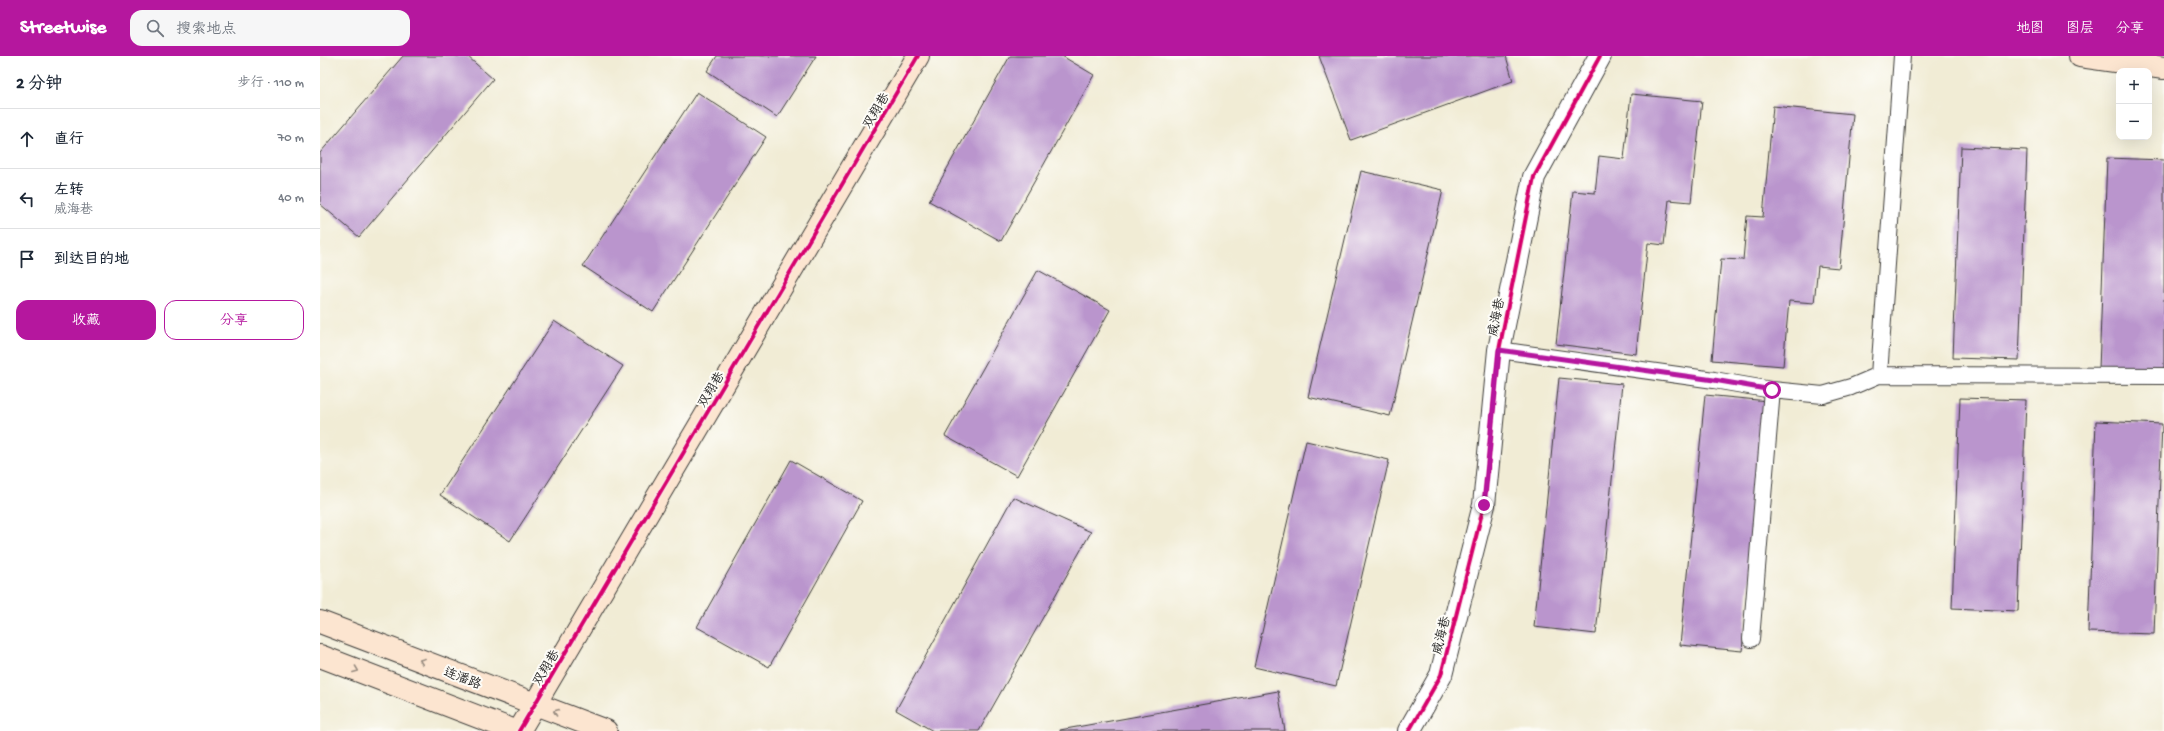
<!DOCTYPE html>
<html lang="zh">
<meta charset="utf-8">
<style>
body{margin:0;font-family:"Gochi Hand","LXGW WenKai TC",sans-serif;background:#f6f6f7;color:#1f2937}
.controls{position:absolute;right:12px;top:12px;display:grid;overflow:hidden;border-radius:8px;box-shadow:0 4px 16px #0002}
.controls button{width:36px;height:36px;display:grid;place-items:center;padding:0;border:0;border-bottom:1px solid #e0e1e3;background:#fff;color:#1f2937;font:20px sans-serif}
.stop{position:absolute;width:12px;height:12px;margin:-9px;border:3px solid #b5179e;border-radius:50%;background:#fff}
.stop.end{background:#b5179e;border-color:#fff;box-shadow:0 1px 4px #0008}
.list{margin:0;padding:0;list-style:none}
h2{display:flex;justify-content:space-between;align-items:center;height:52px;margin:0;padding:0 16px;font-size:17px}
h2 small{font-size:13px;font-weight:400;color:#747a83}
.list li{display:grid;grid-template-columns:26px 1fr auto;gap:12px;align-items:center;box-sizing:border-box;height:60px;padding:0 16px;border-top:1px solid #e0e1e3}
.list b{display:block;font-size:15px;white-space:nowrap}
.list p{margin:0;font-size:13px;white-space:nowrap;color:#747a83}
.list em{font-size:13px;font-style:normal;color:#747a83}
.actions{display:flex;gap:8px;padding:12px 16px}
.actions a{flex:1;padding:9px 0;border:1px solid #b5179e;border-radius:12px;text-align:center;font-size:14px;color:#b5179e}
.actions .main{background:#b5179e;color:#fff}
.icon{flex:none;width:22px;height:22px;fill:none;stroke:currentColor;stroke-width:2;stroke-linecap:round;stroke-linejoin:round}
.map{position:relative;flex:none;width:1844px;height:675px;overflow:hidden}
header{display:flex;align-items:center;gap:24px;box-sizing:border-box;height:56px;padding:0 20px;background:#b5179e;color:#fff}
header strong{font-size:19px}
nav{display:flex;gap:22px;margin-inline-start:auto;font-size:14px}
.search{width:280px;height:36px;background:#f6f6f7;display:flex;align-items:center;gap:10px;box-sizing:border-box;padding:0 14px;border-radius:12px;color:#747a83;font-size:15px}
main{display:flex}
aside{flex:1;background:#fff}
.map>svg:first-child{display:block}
</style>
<header>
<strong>Streetwise</strong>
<div class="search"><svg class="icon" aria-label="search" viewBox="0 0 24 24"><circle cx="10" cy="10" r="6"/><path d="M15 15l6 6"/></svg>搜索地点</div>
<nav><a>地图</a><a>图层</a><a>分享</a></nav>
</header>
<main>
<aside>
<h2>2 分钟<small>步行 · 110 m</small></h2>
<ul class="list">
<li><svg class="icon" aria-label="ahead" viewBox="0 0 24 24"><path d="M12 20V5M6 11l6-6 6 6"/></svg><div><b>直行</b></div><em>70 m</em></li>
<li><svg class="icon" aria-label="left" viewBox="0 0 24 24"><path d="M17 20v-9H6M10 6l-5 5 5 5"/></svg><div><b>左转</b><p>威海巷</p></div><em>40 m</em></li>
<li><svg class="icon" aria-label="arrive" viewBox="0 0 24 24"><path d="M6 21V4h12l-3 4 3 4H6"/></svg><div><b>到达目的地</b></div></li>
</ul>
<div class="actions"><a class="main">收藏</a><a>分享</a></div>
</aside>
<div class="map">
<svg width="1844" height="675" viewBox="0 0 1844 675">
<rect width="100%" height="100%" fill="#fdfcf7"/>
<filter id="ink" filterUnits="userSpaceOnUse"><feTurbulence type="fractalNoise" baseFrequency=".025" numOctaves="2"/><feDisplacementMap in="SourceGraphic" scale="8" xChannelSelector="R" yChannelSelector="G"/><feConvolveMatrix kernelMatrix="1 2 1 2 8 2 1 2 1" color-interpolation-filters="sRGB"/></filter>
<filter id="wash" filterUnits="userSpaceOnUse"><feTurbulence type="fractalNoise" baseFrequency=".012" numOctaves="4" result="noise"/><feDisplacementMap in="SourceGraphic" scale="16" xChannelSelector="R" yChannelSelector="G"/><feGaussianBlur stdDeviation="0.9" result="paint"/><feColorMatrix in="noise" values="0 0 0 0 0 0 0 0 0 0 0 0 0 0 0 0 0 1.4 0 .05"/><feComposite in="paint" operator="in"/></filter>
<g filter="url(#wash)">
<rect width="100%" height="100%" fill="#f1ecd5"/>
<g id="blocks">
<path fill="#ba95cd" d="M83 0H147L173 23 39 181 0 148V97Z
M397 0H496L457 61 387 15Z
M690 0H742L774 19 681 185 609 145Z
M999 0H1186L1193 25 1031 84Z
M377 36 446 81 333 256 263 210Z
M1311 38 1382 45 1371 146 1349 144 1344 189 1328 187 1316 298 1236 288 1253 135 1275 137 1279 100 1304 103Z
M1453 50 1533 58 1519 212 1498 210 1494 247 1469 245 1463 310 1392 304 1401 203 1423 204 1427 160 1443 161Z
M1641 91 1707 94 1699 304 1633 302Z
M1787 102 1844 104V315L1779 313Z
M1041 115 1123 134 1070 360 988 341Z
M718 214 790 254 697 420 625 380Z
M234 265 303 310 190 485 120 439Z
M1239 322 1302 328 1276 578 1214 571Z
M1385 339 1448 345 1422 595 1360 589Z
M1640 342 1706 344 1698 555 1632 552Z
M1776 365 1842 368 1834 578 1768 576Z
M986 385 1069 404 1016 630 934 611Z
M471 404 542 445 449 611 377 571Z
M693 441 771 476 659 675H613L576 654Z
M958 635 965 675H740V674Z"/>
</g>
</g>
<g filter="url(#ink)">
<use href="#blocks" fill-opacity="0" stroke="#3c3b38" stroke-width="1"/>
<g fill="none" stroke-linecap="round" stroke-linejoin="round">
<g stroke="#3c3b38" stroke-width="18">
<path id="lane" d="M1179 294 1394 324 1452 334 1503 339 1531 331 1559 319 1582 0
M1559 319 1844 320
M1431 583 1452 334"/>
</g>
<g stroke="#3c3b38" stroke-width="24">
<path id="street" d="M1089 675 1121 619 1164 449 1179 294 1214 121 1280 0"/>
</g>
<g stroke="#3c3b38" stroke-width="24">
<path id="secondary" d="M1760 0 1844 12
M0 566 286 675
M0 600 195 675
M199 675 598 0"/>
</g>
<use href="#lane" stroke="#fff" stroke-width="16"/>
<use href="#street" stroke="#fff" stroke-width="22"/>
<use href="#secondary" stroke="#fce5d0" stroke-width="22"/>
<g stroke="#fdfcf7" stroke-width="6">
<path id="cycleway" d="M199 675 598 0
M1089 675 1121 619 1164 449 1179 294 1214 121 1280 0"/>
</g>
<use href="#cycleway" stroke="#d6006c" stroke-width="4"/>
</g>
<defs><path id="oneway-chevron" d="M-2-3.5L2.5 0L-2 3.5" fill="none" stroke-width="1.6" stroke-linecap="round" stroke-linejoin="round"/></defs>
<g stroke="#978b7f">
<use href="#oneway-chevron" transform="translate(102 605) rotate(-159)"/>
<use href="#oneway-chevron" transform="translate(36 614) rotate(21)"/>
<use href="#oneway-chevron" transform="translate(236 656) rotate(-159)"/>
</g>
</g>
<g fill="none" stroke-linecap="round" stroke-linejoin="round" filter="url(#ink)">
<path stroke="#b5179e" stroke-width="5" d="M1164 449 1179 294 1394 324 1452 334"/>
</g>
<g text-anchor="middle" stroke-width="4" stroke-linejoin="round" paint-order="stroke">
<g font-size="13" fill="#1c1c1c" stroke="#fdfcf7">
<text transform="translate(555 54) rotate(-59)" y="5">双翔巷</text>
<text transform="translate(1175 261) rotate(-79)" y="5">威海巷</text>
<text transform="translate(390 333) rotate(-59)" y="5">双翔巷</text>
<text transform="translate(1120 579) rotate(-76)" y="5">威海巷</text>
<text transform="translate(225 611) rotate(-59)" y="5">双翔巷</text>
<text transform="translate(143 621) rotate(21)" y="5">连潘路</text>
</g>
</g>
</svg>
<div class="controls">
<button>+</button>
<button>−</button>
</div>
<div class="stop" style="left:1452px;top:334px"></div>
<div class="stop end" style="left:1164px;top:449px"></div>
</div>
</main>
